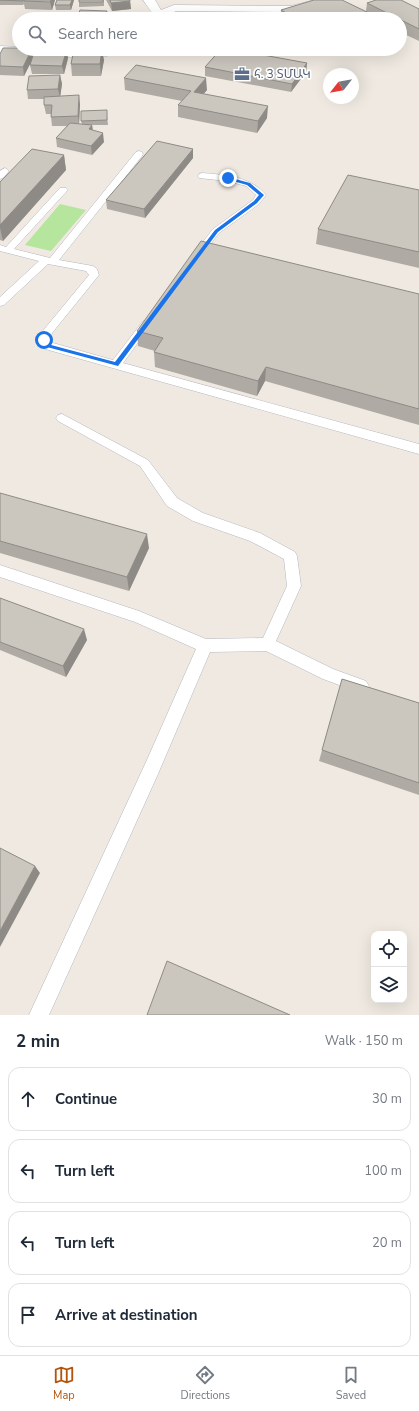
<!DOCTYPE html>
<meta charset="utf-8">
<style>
body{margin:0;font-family:"Nunito Sans","Noto Sans Armenian",sans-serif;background:#f2f2f3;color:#1f2937}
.controls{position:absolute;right:12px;bottom:12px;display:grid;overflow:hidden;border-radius:8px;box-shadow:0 4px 16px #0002}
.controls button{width:36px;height:36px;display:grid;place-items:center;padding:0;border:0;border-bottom:1px solid #e0e1e3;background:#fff;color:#1f2937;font:20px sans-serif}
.compass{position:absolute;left:323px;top:68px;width:36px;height:36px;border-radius:50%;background:#fff;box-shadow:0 4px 16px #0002;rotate:239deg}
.stop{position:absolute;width:12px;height:12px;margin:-9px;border:3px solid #1a73e8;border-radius:50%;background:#fff}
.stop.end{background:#1a73e8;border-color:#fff;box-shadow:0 1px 4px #0008}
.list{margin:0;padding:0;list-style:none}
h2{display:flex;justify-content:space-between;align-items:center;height:52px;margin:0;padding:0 16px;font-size:17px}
h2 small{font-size:13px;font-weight:400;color:#747a83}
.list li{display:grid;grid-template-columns:26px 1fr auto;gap:12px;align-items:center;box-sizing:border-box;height:64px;margin:0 8px 8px;padding:0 8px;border:1px solid #e0e1e3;border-radius:12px}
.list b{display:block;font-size:15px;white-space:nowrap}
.list em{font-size:13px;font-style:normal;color:#747a83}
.icon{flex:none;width:22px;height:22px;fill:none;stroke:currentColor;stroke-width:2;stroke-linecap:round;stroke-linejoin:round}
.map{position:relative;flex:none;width:419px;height:1015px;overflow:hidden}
.search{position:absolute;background:#fff;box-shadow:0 4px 16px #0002;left:12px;right:12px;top:12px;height:44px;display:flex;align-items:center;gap:10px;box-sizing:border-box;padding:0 14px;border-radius:22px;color:#747a83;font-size:15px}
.sheet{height:340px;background:#fff}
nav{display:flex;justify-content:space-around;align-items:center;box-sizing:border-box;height:56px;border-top:1px solid #e0e1e3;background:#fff;font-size:11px;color:#747a83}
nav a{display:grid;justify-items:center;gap:2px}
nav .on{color:#b45309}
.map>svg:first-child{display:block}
</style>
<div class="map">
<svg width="419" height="1015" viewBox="0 0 419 1015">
<rect width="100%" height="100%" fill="#efe9e1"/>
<path fill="#b6e59e" d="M60 204 86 210 51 251 25 245Z"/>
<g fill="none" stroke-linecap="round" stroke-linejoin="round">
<g stroke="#b4b7c1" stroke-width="1">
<path id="service" d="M139 151 142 152 143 154 142 156 59 260 93 266 97 269 99 275 52 333 50 340 53 343 113 360 143 321H151L152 323 151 325 123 363 419 444V454L45 349 39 340 42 332 89 275 86 271 48 264 4 305 0 306V297L39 261 0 251V245L6 247 60 188H66L68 190 66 192 14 249 50 258 136 152Z
M5 168 9 171 3 178 0 179V171Z
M202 173C225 175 250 176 266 195L259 204 219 233 200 258 197 259 192 256 213 229 253 200 256 195 246 186 227 181 199 178 198 176 199 174Z
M62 414 148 460 177 498 203 513 260 533 295 552 297 556 301 586 276 641 333 669 366 681 369 686 366 691 361 693 323 679 266 651 210 652 158 774 49 1015H29L146 762 196 649 135 622 0 577V565L139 611 206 639 263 638 287 586 284 559 250 541 193 521 167 506 140 466 58 421 56 418 58 415Z"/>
</g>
<g stroke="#b4b7c1" stroke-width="1">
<path id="minor" d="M143 0H155L161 10 174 5 291 6 314 0H334L332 2 291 12 176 11 162 19H147L153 14Z
M0 46 19 47V49L96 50 117 49 107 56 96 58 0 54Z"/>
</g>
<use href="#service" fill="#fff" fill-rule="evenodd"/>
<use href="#minor" fill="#fff" fill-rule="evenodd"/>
</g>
<path fill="#afaba4" d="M0 0H55L52 10 25 9 24 4 23 5H0Z
M57 0H74L71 10H56L55 5Z
M79 0H104V6L79 7Z
M106 0H130L131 9 112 11Z
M367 3 419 9V41L400 32V19H376L368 15V19H280L281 10 366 11Z
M107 11V19H77Z
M241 49H282L277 55Z
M0 54 33 56 68 58 64 74H32L30 65 31 62 24 76 0 75Z
M104 60 101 76H72L71 64Z
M307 63 306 72 291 92 205 76V67Z
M60 75 62 84 60 96 80 104 79 124H82L81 121 107 115 108 125H92L93 130 104 142 92 155 57 147 56 138 67 126H52L51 117V114H46L44 105V99H28L27 90Z
M124 78 207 90 203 94 267 118 257 133 178 117V105L182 101 125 90Z
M193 149V158L145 218 107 209 106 200Z
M64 155 66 170 3 241 0 240V182Z
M419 190V268L316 244 318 229Z
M419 294V425L265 381 257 396 155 367 154 352 155 351 138 346 137 331Z
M0 493 149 548 129 591 0 553Z
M0 598 87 640 66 677 0 650Z
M342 679 419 703V795L319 761Z"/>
<path fill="#8e8b86" d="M51 0H55L52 10 50 2Z
M72 0H74L71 10 70 5Z
M130 1 131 9 112 11 111 3Z
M107 11V19H106L105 15Z
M369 13 368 19H350Z
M32 49 33 58 24 76 23 67Z
M67 49 68 58 64 74 62 66Z
M102 49 104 60 101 76 100 64Z
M277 49H282L277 55Z
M307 63 306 72 291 92 292 84Z
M60 75 62 84 60 98 58 89Z
M206 78 207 90 195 104 194 92Z
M79 95 80 104 79 125 78 116Z
M268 106 267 118 257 133 258 121Z
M92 125 93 134 89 129Z
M103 133 104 142 92 155 91 146Z
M193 149V158L145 218 144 209Z
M64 155 66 170 3 241 0 228V225Z
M266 367 265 381 257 396 258 381Z
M147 534 149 548 129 591 127 577Z
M84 629 87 640 66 677 63 666Z
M35 866 40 873 0 947V931Z"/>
<path fill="#cbc7bf" stroke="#8e8b86" d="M0 0H23V1Z
M24 0H51L50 2 24 1Z
M57 0H72L70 5H55Z
M79 0H103V2H79Z
M110 0H130V1L111 3Z
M314 0H342L369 13 350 19H297L281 10Z
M376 0H401L419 9V29L367 3Z
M80 10 107 11 105 15H100L98 19H77Z
M185 15 211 19H181Z
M3 48H19V49H32L23 67 0 66V54Z
M35 49H67L62 66 30 65Z
M74 49H102L100 64H71Z
M221 49H230L307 63 292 84 205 67Z
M136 65 206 78 194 92 268 106 258 121 178 105 191 91 124 78Z
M60 75 58 89 27 90 29 76Z
M79 95 78 116 51 117 52 105H44V97Z
M107 110V120L81 121V111Z
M70 123 92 125 89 129 103 133 91 146 56 138Z
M157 141 193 149 144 209 106 200Z
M32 149 64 155 0 225V182Z
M348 175 419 190V252L318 229Z
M201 241 419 294V409L266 367 258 381 154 352 163 338 137 331Z
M0 493 147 534 127 577 0 541Z
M0 598 84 629 63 666 0 642Z
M342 679 419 703V783L322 750Z
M0 848 35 866 0 931Z
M167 961 290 1015H147Z"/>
<path fill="#1a73e8" d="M228 177 250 183 264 195 257 203 218 232 118 366 47 347 41 340 42 339H46L51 345 115 362 215 230 254 201 259 195 247 185 226 179Z"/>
<defs>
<g id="office-bare" transform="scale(1.2)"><path d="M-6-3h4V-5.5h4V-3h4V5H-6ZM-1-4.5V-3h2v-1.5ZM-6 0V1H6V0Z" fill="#5c6f8a" stroke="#fff" stroke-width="2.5" paint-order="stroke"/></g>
</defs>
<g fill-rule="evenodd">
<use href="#office-bare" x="242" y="74"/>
</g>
<g text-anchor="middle" stroke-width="3.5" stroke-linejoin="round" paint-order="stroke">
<g font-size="12" fill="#4e5e75" stroke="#fff" text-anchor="start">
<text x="254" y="78">հ. 3 ՏՄԱԿ</text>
</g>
</g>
</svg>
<div class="controls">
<button><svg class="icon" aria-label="locate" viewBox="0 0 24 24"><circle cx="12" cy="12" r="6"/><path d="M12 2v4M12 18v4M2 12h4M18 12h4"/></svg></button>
<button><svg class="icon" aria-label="layers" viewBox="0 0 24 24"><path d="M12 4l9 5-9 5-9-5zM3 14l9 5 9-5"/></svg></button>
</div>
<svg class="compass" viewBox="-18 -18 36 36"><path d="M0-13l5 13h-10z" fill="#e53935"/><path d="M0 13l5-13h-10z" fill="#747a83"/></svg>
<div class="stop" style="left:44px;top:340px"></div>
<div class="stop end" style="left:228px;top:178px"></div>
<div class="search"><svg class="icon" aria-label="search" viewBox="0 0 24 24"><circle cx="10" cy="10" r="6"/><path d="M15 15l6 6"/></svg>Search here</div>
</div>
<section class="sheet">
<h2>2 min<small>Walk · 150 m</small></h2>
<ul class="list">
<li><svg class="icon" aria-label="ahead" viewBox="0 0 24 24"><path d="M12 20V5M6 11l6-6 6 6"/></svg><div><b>Continue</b></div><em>30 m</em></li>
<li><svg class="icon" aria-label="left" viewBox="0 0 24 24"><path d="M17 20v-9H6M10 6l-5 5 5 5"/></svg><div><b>Turn left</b></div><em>100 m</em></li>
<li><svg class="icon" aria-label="left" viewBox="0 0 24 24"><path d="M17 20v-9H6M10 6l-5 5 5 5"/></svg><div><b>Turn left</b></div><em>20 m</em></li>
<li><svg class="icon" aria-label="arrive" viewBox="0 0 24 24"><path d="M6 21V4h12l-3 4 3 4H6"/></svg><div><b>Arrive at destination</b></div></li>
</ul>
</section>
<nav>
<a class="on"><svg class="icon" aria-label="map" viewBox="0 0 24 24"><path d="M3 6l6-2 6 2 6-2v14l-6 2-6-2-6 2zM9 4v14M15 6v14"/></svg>Map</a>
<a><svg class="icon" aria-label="directions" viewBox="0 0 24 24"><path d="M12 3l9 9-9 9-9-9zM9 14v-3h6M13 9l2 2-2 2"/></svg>Directions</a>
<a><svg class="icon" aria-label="saved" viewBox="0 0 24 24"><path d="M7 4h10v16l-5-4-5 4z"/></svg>Saved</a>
</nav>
